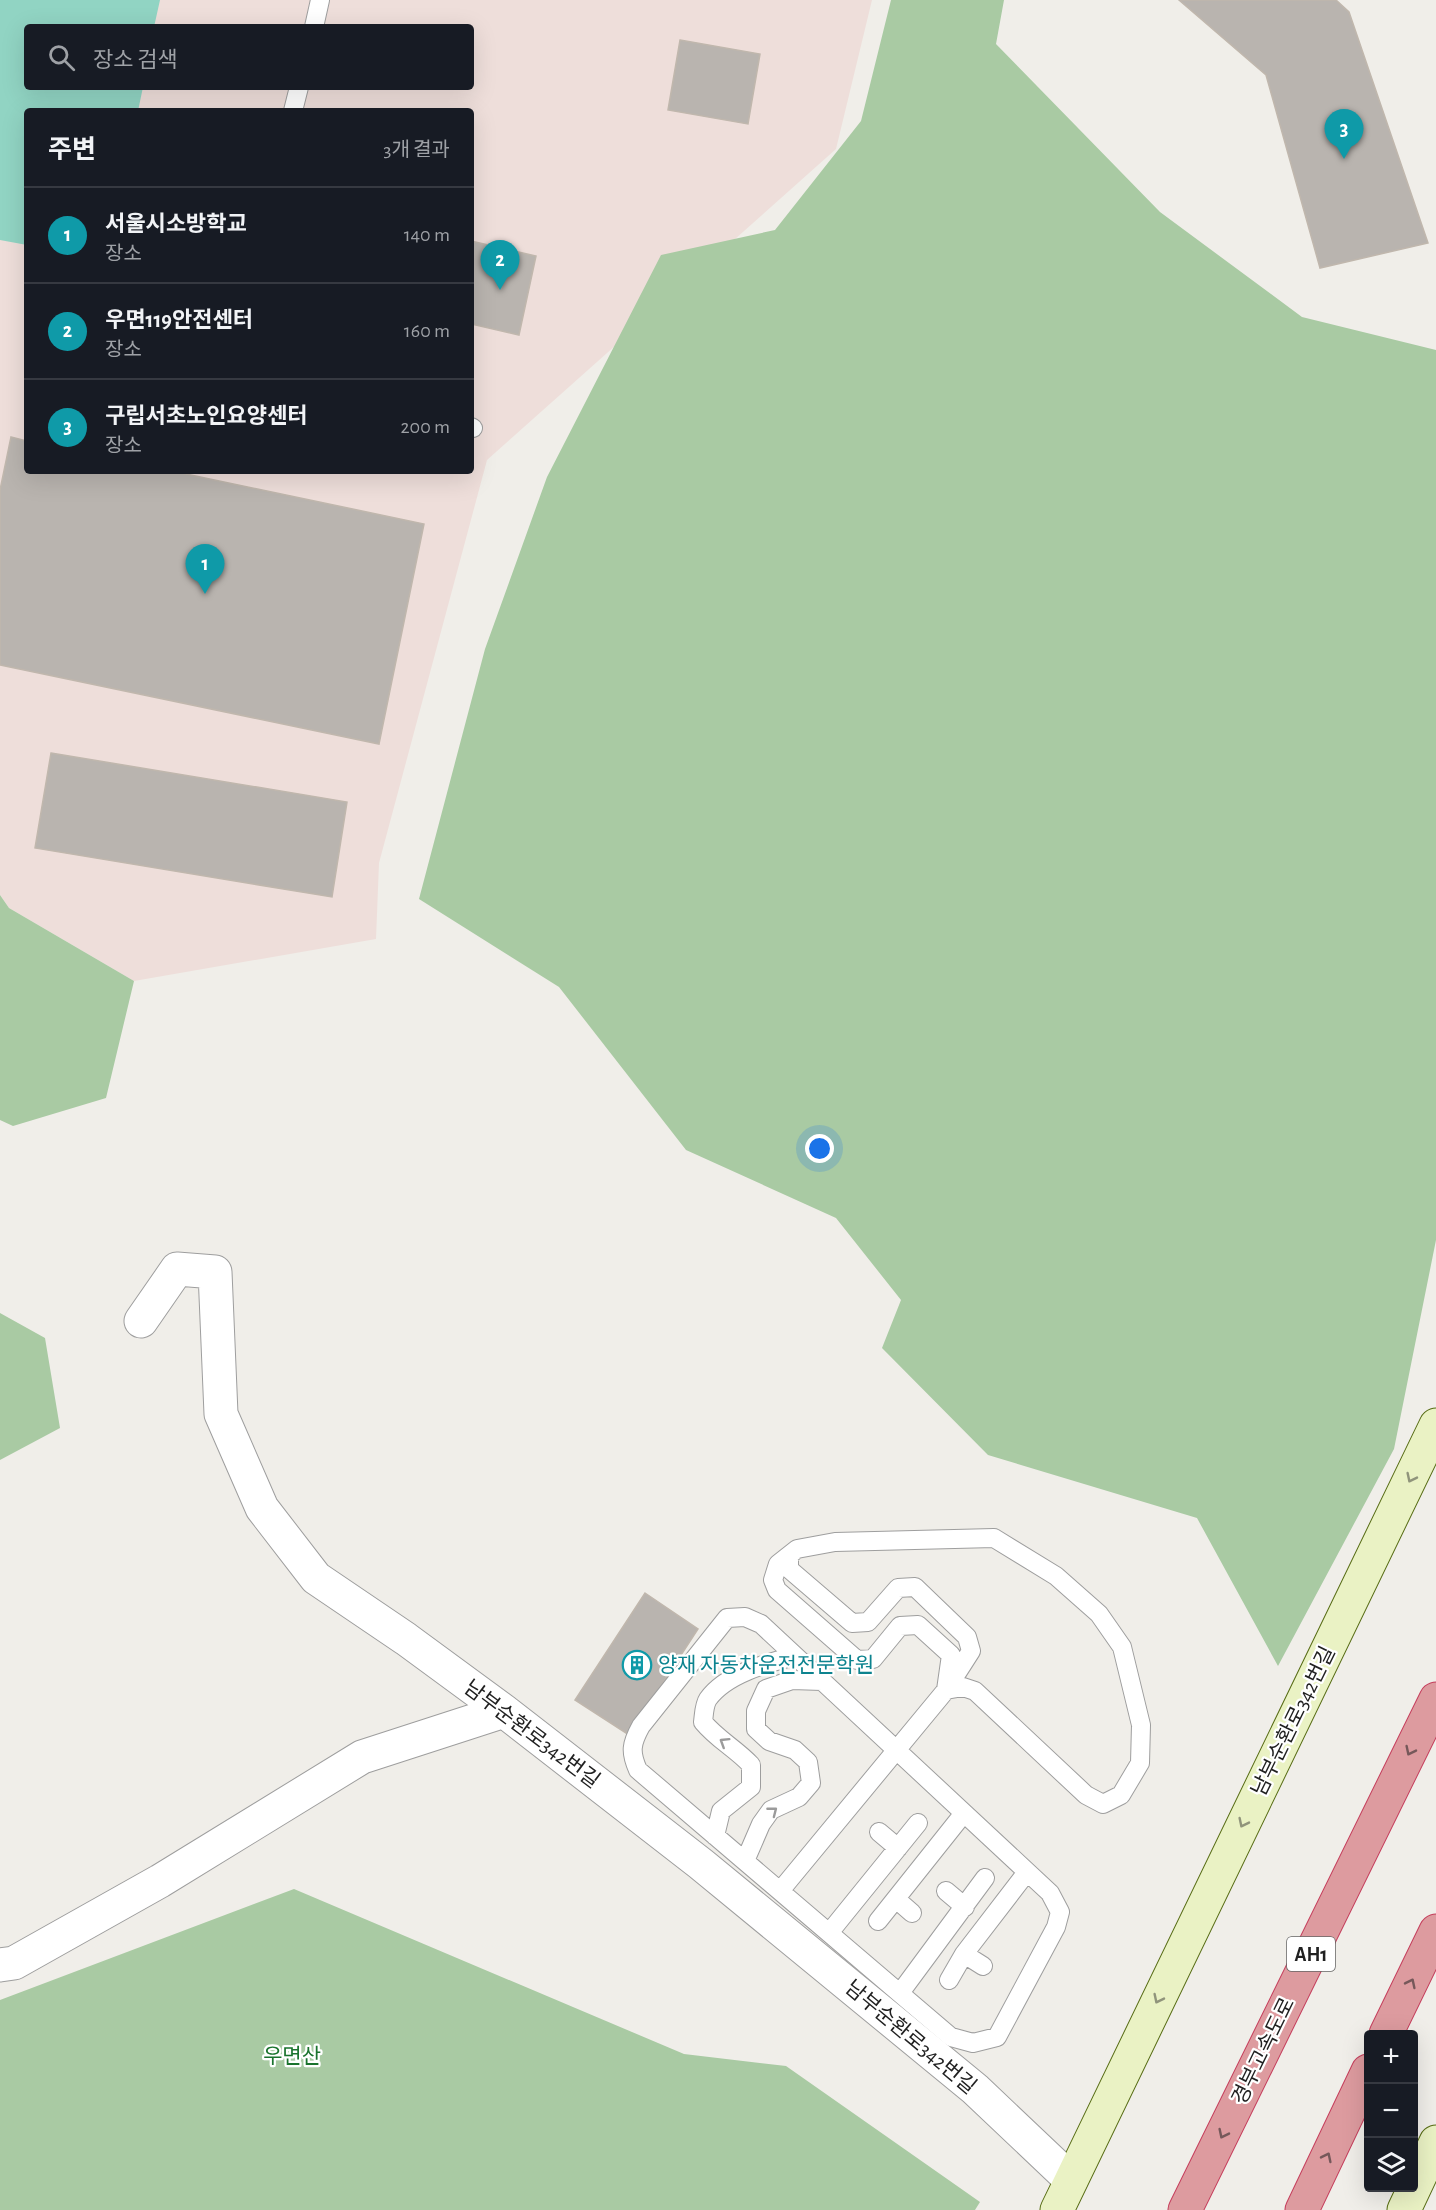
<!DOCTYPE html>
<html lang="ko">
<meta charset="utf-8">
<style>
body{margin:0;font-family:"Alegreya Sans","Noto Sans KR",sans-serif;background:#20242c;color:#f1f3f6}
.controls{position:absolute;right:18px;bottom:18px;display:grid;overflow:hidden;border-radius:6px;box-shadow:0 6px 24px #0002}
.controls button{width:54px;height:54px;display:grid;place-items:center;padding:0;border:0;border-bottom:2px solid #363941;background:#171b24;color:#f1f3f6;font:30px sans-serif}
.you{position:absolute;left:820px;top:1149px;width:21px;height:21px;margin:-15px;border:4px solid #fff;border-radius:50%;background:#1a73e8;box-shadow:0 0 0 9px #1a73e833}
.badge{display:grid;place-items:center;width:39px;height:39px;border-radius:50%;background:#db2777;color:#fff;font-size:20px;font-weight:700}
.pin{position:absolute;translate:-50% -50px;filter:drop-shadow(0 2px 3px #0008)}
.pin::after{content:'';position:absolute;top:32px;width:21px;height:18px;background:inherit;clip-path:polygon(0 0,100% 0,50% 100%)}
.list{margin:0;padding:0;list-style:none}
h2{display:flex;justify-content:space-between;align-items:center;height:78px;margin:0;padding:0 24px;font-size:26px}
h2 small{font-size:20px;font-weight:400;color:#9ea1a6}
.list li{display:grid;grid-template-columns:39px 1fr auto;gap:18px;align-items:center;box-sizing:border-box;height:96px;padding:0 24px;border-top:2px solid #363941}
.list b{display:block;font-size:22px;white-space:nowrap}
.list p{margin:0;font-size:20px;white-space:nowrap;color:#9ea1a6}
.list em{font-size:20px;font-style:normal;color:#9ea1a6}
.icon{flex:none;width:33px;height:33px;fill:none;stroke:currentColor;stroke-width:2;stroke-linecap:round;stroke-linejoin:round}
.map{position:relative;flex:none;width:1436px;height:2210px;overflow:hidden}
.search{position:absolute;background:#171b24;box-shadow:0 6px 24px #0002;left:24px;top:24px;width:450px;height:66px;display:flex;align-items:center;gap:15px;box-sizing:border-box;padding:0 21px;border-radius:6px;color:#9ea1a6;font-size:22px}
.panel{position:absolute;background:#171b24;box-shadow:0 6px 24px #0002;left:24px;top:108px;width:450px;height:366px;border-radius:6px}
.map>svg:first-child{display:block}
</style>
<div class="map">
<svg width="1436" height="2210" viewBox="0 0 1436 2210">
<rect width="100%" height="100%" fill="#f0eee9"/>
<path fill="#eededa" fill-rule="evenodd" d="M0 0H872L836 149 487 460 379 863 376 939 134 981 9 908 0 895ZM27 27H471V87H27ZM27 111H471V471H27Z"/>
<path fill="#a9caa3" d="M891 0H1004L996 44 1160 212 1302 317 1436 350V1240L1394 1449 1278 1666 1197 1518 988 1455 882 1348 901 1300 836 1218 686 1150 559 987 419 899 485 649 547 477 661 255 775 230 861 121Z
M0 895 9 908 134 981 106 1098 13 1126 0 1120Z
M0 1313 45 1338 60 1428 0 1460Z
M294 1889 684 2054 786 2066 980 2202 975 2210H0V2000Z"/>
<path fill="#91d4c3" d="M0 0H160L154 27H27V87H143L138 111H27V245L0 240Z"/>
<path fill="#b9b4af" stroke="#c0b7ad" stroke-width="1.5" d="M1179 0H1336L1349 12 1428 243 1320 268 1266 75Z
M680 40 760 54 748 124 668 110Z
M471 241 536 256 519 335 471 324Z
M11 437 27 441V471H172L424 524 379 744 0 665V490Z
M51 753 347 802 332 897 35 848Z
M645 1593 698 1629 629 1735 575 1700Z"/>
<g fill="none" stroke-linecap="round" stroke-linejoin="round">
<g stroke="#9e9e9e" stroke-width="20">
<path id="lane" d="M314 27 320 0
M293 111 299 87
M471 427 473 428
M994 1538 1056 1576 1099 1614 1122 1647 1141 1725 1140 1763 1121 1795 1103 1804 1086 1795 975 1691 963 1687 946 1690 951 1655 918 1625 900 1626 873 1659 857 1660 777 1590 773 1580 778 1564 797 1549 835 1542Z
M745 1617 761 1624 1050 1893 1060 1912 1056 1927 997 2037 973 2043 951 2037 638 1770C630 1752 631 1744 641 1726L727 1618Z
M879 1832 898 1848
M715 1836 721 1811 751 1787V1765C735 1748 718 1740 703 1722 704 1715 704 1705 708 1699 726 1674 767 1663 795 1656
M745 1861 761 1824 771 1810 799 1797 811 1783 808 1762 795 1750 769 1741 756 1729V1711L766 1689 792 1680 822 1681
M780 1891 946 1690 971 1651 967 1637 915 1587 898 1588 868 1622 852 1623 789 1569V1556
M946 1891 965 1907
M896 1899 912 1913
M878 1921 964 1813
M829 1933 918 1823
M964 1954 983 1966
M949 1980 964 1954 1027 1872
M900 1993 985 1878"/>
</g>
<g stroke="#9e9e9e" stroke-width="35">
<path id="street" d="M141 1321 177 1269 215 1272 221 1414 262 1508 316 1578 406 1639 504 1711 701 1864 975 2089 1071 2180
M0 1965 14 1963 160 1881 362 1757 504 1711"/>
</g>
<g stroke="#576c14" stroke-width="35">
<path id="secondary" d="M1057 2210 1436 1425
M1404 2210 1436 2142"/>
</g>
<g stroke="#c53e5c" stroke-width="35">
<path id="highway" d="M1386 2034 1436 1931
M1185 2210 1436 1699
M1302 2210 1368 2071"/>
</g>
<use href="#lane" stroke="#fff" stroke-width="18"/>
<use href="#street" stroke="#fff" stroke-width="33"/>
<use href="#secondary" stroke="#eaf2c4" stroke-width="33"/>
<use href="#highway" stroke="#dd9b9f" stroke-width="33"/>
</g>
<defs><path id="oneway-chevron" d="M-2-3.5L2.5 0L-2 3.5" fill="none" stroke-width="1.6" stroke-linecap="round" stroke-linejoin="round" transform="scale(1.5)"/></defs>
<g stroke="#90947b">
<use href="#oneway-chevron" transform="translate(1411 1478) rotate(116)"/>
<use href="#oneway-chevron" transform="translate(1243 1823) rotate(116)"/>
<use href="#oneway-chevron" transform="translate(1158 1999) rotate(116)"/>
</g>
<g stroke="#9b9b9b">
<use href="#oneway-chevron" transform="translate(724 1742) rotate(-148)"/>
<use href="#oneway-chevron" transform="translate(773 1811) rotate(-38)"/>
</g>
<g stroke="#76585a">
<use href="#oneway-chevron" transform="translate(1410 1751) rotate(116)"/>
<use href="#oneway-chevron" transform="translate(1411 1983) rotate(-64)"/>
<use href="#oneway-chevron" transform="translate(1223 2134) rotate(116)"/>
<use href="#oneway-chevron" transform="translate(1327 2157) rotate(-64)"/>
</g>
<defs>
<g id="building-ring" transform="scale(1.5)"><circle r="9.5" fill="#fff" stroke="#0f9aa8" stroke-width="1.5"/><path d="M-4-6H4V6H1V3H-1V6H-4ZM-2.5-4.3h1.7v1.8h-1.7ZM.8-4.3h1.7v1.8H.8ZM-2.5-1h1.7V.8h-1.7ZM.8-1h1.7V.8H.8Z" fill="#0f9aa8"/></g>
</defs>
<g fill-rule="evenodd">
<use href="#building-ring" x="637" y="1665"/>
</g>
<g text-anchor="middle" stroke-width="4.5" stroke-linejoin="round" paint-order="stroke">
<rect fill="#fff" stroke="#646464" stroke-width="1.5" x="1287" y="1937" width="48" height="34" rx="4.5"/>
<g font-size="20" font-weight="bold" fill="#212121">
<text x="1311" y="1961">AH1</text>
</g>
<g font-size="21" fill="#0d838f" stroke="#fff" text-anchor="start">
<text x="658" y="1672">양재 자동차운전전문학원</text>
</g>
<g font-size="21" fill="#212121" stroke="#fff">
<text transform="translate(1293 1721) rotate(-64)" y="7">남부순환로342번길</text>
<text transform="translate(532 1734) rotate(37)" y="7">남부순환로342번길</text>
<text transform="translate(911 2037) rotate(40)" y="7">남부순환로342번길</text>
<text transform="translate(1263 2051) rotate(-64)" y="7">경부고속도로</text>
</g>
<g font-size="21" fill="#1a732d" stroke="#fff">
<text x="292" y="2063">우면산</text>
</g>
</g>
</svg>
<div class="controls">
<button>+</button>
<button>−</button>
<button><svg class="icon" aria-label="layers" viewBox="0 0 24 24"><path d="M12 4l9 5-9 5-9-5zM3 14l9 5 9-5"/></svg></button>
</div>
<div class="you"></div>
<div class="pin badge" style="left:205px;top:594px;background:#0f9aa8">1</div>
<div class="pin badge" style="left:500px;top:290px;background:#0f9aa8">2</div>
<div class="pin badge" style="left:1344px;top:159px;background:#0f9aa8">3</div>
<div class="search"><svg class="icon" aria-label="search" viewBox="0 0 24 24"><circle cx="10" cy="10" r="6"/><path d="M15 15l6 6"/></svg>장소 검색</div>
<section class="panel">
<h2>주변<small>3개 결과</small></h2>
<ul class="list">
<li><span class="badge" style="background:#0f9aa8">1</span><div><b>서울시소방학교</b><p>장소</p></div><em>140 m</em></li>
<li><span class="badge" style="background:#0f9aa8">2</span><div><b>우면119안전센터</b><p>장소</p></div><em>160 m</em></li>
<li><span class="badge" style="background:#0f9aa8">3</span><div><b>구립서초노인요양센터</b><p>장소</p></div><em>200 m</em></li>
</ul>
</section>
</div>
